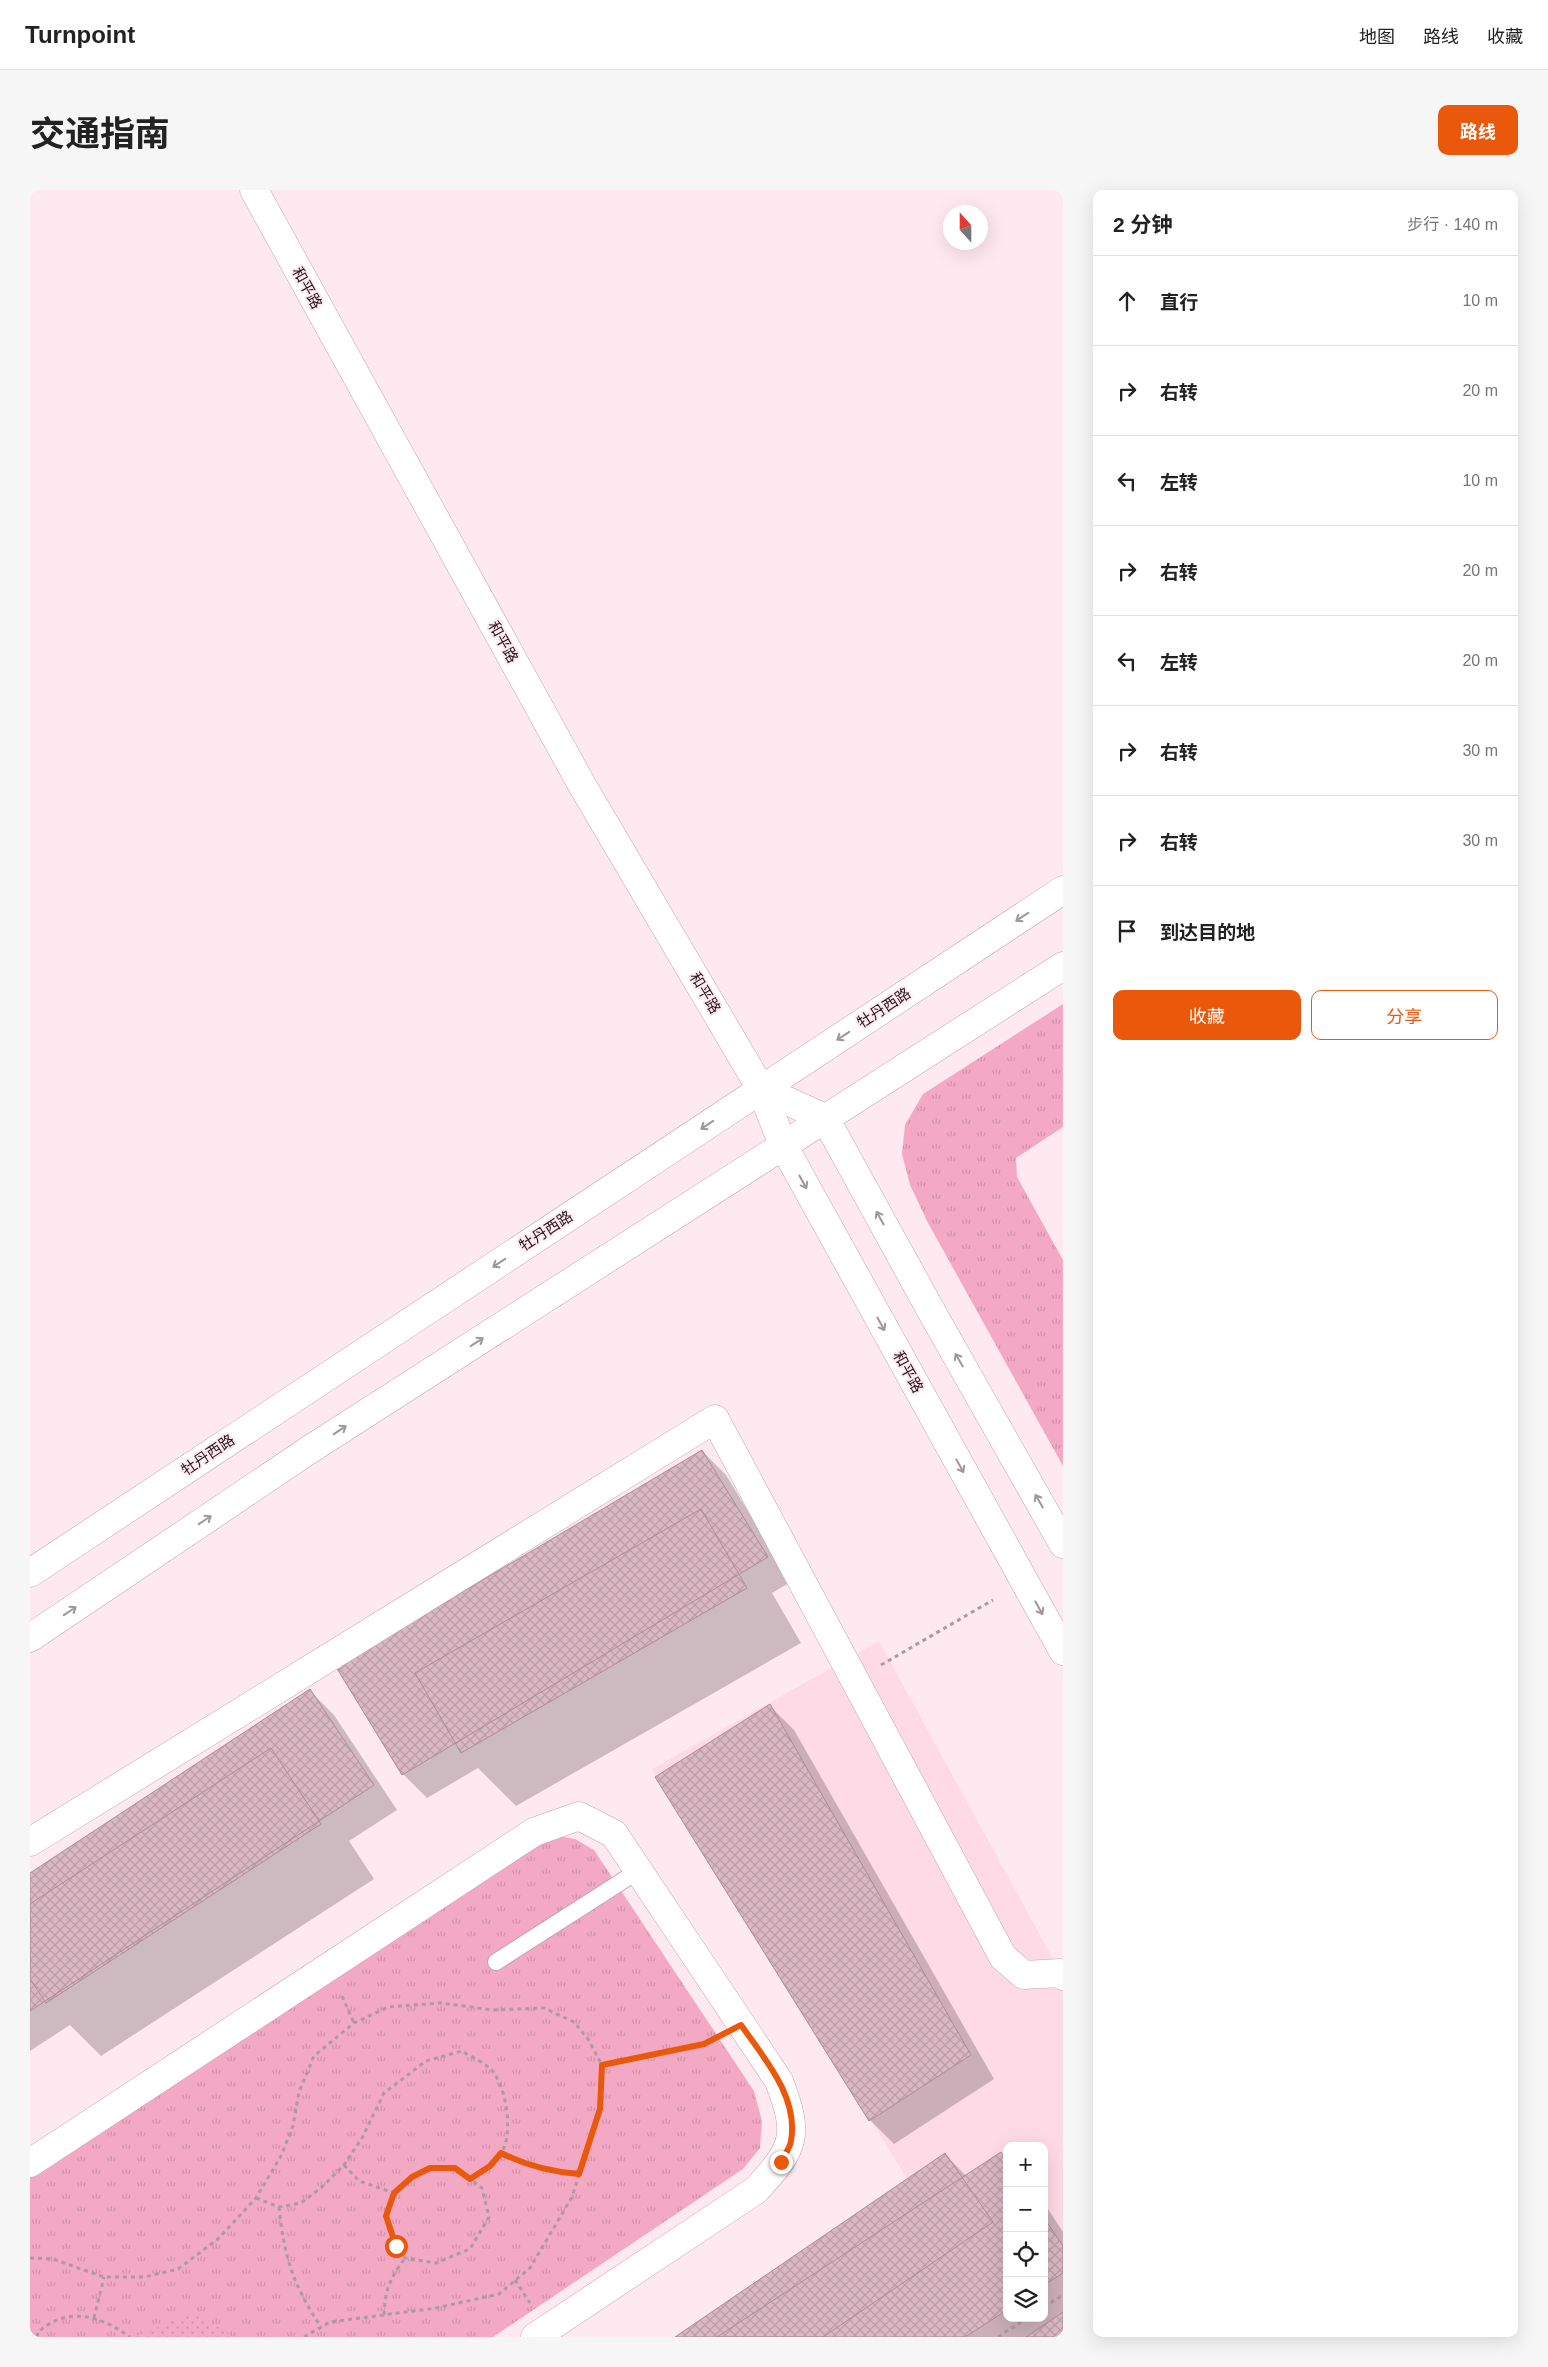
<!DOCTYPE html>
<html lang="zh">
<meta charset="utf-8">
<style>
body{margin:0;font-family:Helvetica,"Noto Sans SC",sans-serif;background:#f6f6f6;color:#222}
.controls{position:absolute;right:15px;bottom:15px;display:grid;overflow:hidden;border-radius:10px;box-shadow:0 5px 20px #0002}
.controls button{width:45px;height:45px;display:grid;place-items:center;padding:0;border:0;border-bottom:1px solid #e0e0e0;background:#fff;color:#222;font:25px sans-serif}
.compass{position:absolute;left:913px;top:15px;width:45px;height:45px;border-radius:50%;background:#fff;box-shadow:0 5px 20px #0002;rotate:339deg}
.stop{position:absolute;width:15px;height:15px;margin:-11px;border:4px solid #ea580c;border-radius:50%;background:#fff}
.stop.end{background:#ea580c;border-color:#fff;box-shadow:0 1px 5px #0008}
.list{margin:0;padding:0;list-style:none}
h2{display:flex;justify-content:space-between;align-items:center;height:65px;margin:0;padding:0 20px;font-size:21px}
h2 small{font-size:16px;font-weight:400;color:#767676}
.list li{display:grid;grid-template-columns:32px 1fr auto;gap:15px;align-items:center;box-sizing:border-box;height:90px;padding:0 20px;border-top:1px solid #e0e0e0}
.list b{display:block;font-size:19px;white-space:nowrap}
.list em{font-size:16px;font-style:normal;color:#767676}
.actions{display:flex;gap:10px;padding:15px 20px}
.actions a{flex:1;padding:11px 0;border:1px solid #ea580c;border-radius:10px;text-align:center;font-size:18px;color:#ea580c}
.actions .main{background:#ea580c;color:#fff}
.icon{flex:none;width:28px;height:28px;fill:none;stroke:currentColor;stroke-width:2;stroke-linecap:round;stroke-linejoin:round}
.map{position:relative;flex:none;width:1033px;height:2147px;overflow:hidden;border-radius:10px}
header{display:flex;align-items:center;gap:30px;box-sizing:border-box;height:70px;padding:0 25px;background:#fff;border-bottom:1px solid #e0e0e0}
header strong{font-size:24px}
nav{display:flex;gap:28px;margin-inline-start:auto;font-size:18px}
.intro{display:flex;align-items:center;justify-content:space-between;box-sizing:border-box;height:120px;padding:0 30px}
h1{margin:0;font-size:35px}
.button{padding:12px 22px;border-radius:10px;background:#ea580c;color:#fff;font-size:18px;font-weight:700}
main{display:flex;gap:30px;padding:0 30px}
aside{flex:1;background:#fff;border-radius:10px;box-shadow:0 5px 20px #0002}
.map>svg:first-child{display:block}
</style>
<header>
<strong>Turnpoint</strong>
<nav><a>地图</a><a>路线</a><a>收藏</a></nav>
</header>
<div class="intro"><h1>交通指南</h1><a class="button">路线</a></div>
<main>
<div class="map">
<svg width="1033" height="2147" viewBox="0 0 1033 2147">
<defs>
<pattern id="grass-tufts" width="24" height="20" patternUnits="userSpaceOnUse" patternTransform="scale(1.25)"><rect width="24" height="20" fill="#f3a9c4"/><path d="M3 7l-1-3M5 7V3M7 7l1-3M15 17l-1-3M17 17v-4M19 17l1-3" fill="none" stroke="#d091a8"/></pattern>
<pattern id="park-dots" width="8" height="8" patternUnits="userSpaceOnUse" patternTransform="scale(1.25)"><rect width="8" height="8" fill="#f3a9c4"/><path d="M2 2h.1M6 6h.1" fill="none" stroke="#d091a8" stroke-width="1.8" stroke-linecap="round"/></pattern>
<pattern id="building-cross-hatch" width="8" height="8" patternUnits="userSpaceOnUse" patternTransform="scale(1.25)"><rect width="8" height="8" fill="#dab8c3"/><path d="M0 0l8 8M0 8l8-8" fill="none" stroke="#bb9da7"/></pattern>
</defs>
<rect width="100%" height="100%" fill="#ffe9f0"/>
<path fill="#fedae6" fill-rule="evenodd" d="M849 1451 1033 1787V2147H730L904 2032 622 1579ZM977 1956H1014V2128H977Z"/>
<path fill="url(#grass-tufts)" d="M1033 814V937L986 968 987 987 1033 1070V1276L898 1033 880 995 872 964 875 935 893 904Z
M522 1645 545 1649 564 1660 724 1901 732 1931 730 1958 713 1979 463 2147H0V1987L500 1655Z"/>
<path fill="url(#park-dots)" d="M164 2125 184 2134 202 2147H104L150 2128Z"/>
<path fill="#0003" d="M672 1261 696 1285 761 1392 742 1403 771 1453 486 1616 448 1578 397 1608 373 1584Z
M280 1501 304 1525 367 1620 319 1651 344 1689 71 1866 40 1835 0 1861V1684Z
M740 1516 764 1540 964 1889 864 1954 840 1930Z
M971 1963 977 1969V2128H1014V2013L1033 2042V2147H647L915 1964 936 1986Z"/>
<path fill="url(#building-cross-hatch)" stroke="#ad8c97" d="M672 1260 738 1367 372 1585 306 1477Z
M671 1319 717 1398 431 1563 385 1483Z
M280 1499 344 1595 0 1821V1683Z
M740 1514 941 1865 839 1931 625 1587Z
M241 1558 291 1634 16 1813 0 1789V1714Z
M971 1962 977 1971V2120L935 2147H687Z
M915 1963 963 2032 793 2147H645Z
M1014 2028 1033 2056V2083L1014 2095Z
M1033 2122V2147H996Z"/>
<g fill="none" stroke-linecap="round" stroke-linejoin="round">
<g stroke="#c4a3ae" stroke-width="18">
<path id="lane" d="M466 1772 608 1681"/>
</g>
<g stroke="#c4a3ae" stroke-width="29">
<path id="street" d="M0 1652 685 1229 973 1767 994 1785 1030 1783 1033 1786
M0 1973 504 1642 549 1626 584 1644 749 1891C770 1946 765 1958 726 2000L505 2147"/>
</g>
<g stroke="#c4a3ae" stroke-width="29">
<path id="secondary" d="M224 0 552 595 731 899 753 955 1033 1461
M731 899 795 928 904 1126 1033 1354
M0 1383 1033 700
M0 1448 279 1260 1033 776"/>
</g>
<path stroke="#ac9aa0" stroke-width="3" stroke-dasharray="4 4" stroke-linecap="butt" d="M851 1475 963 1410
M312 1806 324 1833
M572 1875 674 1854 683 1849
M471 1963C497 1976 520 1982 549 1984
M314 1975 329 1991 364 2003
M400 1978H425L452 1998 459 2027 440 2059 406 2073 375 2068C341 2026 358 2000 400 1978Z
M226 2008 249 2017 271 2013 292 1997 314 1975 332 1948 354 1903 396 1871 432 1861C441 1867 458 1874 464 1883 477 1902 484 1945 470 1965 462 1976 451 1982 440 1989
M249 2017C254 2067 263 2095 291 2137
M0 2068 23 2069 74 2087H114L148 2079 188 2049 226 2008 251 1966 263 1936 269 1902 284 1866 324 1833 358 1817 411 1813 463 1820 514 1818 544 1832 558 1849 572 1875 570 1919 542 2007 500 2078 469 2104 406 2118 300 2132 274 2147
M485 2090 500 2113
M1014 2117 1033 2105
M354 2125C355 2099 360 2089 375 2068
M64 2128 74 2087
M7 2147 8 2142C38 2116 69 2125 100 2147
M968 2147 997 2128"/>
<use href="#lane" stroke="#fff" stroke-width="16"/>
<use href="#street" stroke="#fff" stroke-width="28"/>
<use href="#secondary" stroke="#fff" stroke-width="28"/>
</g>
<defs><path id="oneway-shaft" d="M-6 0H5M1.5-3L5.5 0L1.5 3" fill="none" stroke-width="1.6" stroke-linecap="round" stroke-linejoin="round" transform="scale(1.25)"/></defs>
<g stroke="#9d9799">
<use href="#oneway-shaft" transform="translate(992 727) rotate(147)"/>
<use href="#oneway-shaft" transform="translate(813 846) rotate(147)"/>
<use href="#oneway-shaft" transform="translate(677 935) rotate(147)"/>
<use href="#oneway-shaft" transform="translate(773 992) rotate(61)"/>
<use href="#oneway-shaft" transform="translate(850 1028) rotate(-119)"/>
<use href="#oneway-shaft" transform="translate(469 1073) rotate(147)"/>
<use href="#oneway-shaft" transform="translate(851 1134) rotate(61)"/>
<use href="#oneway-shaft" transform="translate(447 1152) rotate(-33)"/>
<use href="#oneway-shaft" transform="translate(929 1170) rotate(-120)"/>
<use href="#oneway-shaft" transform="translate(310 1240) rotate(-33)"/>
<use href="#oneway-shaft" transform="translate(930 1276) rotate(61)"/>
<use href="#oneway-shaft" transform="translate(1009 1311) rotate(-120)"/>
<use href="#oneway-shaft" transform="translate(175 1330) rotate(-34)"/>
<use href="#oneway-shaft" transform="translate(1009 1418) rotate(61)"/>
<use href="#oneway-shaft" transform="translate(40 1421) rotate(-34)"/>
</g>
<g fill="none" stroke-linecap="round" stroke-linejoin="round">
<path stroke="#ea580c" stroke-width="6" d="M366 2056 356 2026 364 2003 382 1987 400 1978H425L440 1989 460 1976 471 1963C497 1976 520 1982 549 1984L570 1919 572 1875 674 1854 711 1835C734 1868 769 1907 761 1951 760 1958 754 1966 751 1972"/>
</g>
<g text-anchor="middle" stroke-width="4" stroke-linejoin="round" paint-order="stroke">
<g font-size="15" fill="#25181d" stroke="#ffe9f0">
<text transform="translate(277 98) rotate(61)" y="5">和平路</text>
<text transform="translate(473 452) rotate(61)" y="5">和平路</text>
<text transform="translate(675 803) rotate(59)" y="5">和平路</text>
<text transform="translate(854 818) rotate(-33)" y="5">牡丹西路</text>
<text transform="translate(516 1041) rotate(-33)" y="5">牡丹西路</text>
<text transform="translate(878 1182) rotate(61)" y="5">和平路</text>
<text transform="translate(178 1265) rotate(-34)" y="5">牡丹西路</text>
</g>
</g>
</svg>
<div class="controls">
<button>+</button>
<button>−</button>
<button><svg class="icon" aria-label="locate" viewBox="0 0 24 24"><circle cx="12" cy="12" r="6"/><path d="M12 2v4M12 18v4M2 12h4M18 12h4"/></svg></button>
<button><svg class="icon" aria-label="layers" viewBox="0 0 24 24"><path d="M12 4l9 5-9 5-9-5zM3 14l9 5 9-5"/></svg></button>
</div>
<svg class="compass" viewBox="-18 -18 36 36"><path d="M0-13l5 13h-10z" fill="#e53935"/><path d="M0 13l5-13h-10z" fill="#767676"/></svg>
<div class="stop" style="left:366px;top:2056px"></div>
<div class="stop end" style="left:751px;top:1972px"></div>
</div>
<aside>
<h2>2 分钟<small>步行 · 140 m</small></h2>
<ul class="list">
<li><svg class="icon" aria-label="ahead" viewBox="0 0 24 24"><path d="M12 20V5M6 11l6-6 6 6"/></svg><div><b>直行</b></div><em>10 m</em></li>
<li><svg class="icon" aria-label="right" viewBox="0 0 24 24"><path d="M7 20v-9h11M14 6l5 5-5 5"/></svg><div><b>右转</b></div><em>20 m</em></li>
<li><svg class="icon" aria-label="left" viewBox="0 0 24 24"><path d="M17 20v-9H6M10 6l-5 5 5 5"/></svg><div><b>左转</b></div><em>10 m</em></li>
<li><svg class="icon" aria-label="right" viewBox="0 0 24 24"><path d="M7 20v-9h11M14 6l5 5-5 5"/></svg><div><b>右转</b></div><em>20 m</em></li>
<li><svg class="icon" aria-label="left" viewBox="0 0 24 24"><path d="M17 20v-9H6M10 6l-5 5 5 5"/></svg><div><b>左转</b></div><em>20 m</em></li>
<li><svg class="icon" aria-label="right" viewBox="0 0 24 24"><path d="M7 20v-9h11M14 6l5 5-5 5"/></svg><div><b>右转</b></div><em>30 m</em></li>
<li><svg class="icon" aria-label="right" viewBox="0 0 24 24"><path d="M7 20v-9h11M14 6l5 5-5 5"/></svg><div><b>右转</b></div><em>30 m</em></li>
<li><svg class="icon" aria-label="arrive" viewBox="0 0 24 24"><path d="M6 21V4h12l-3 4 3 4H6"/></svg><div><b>到达目的地</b></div></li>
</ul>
<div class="actions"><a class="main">收藏</a><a>分享</a></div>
</aside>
</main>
